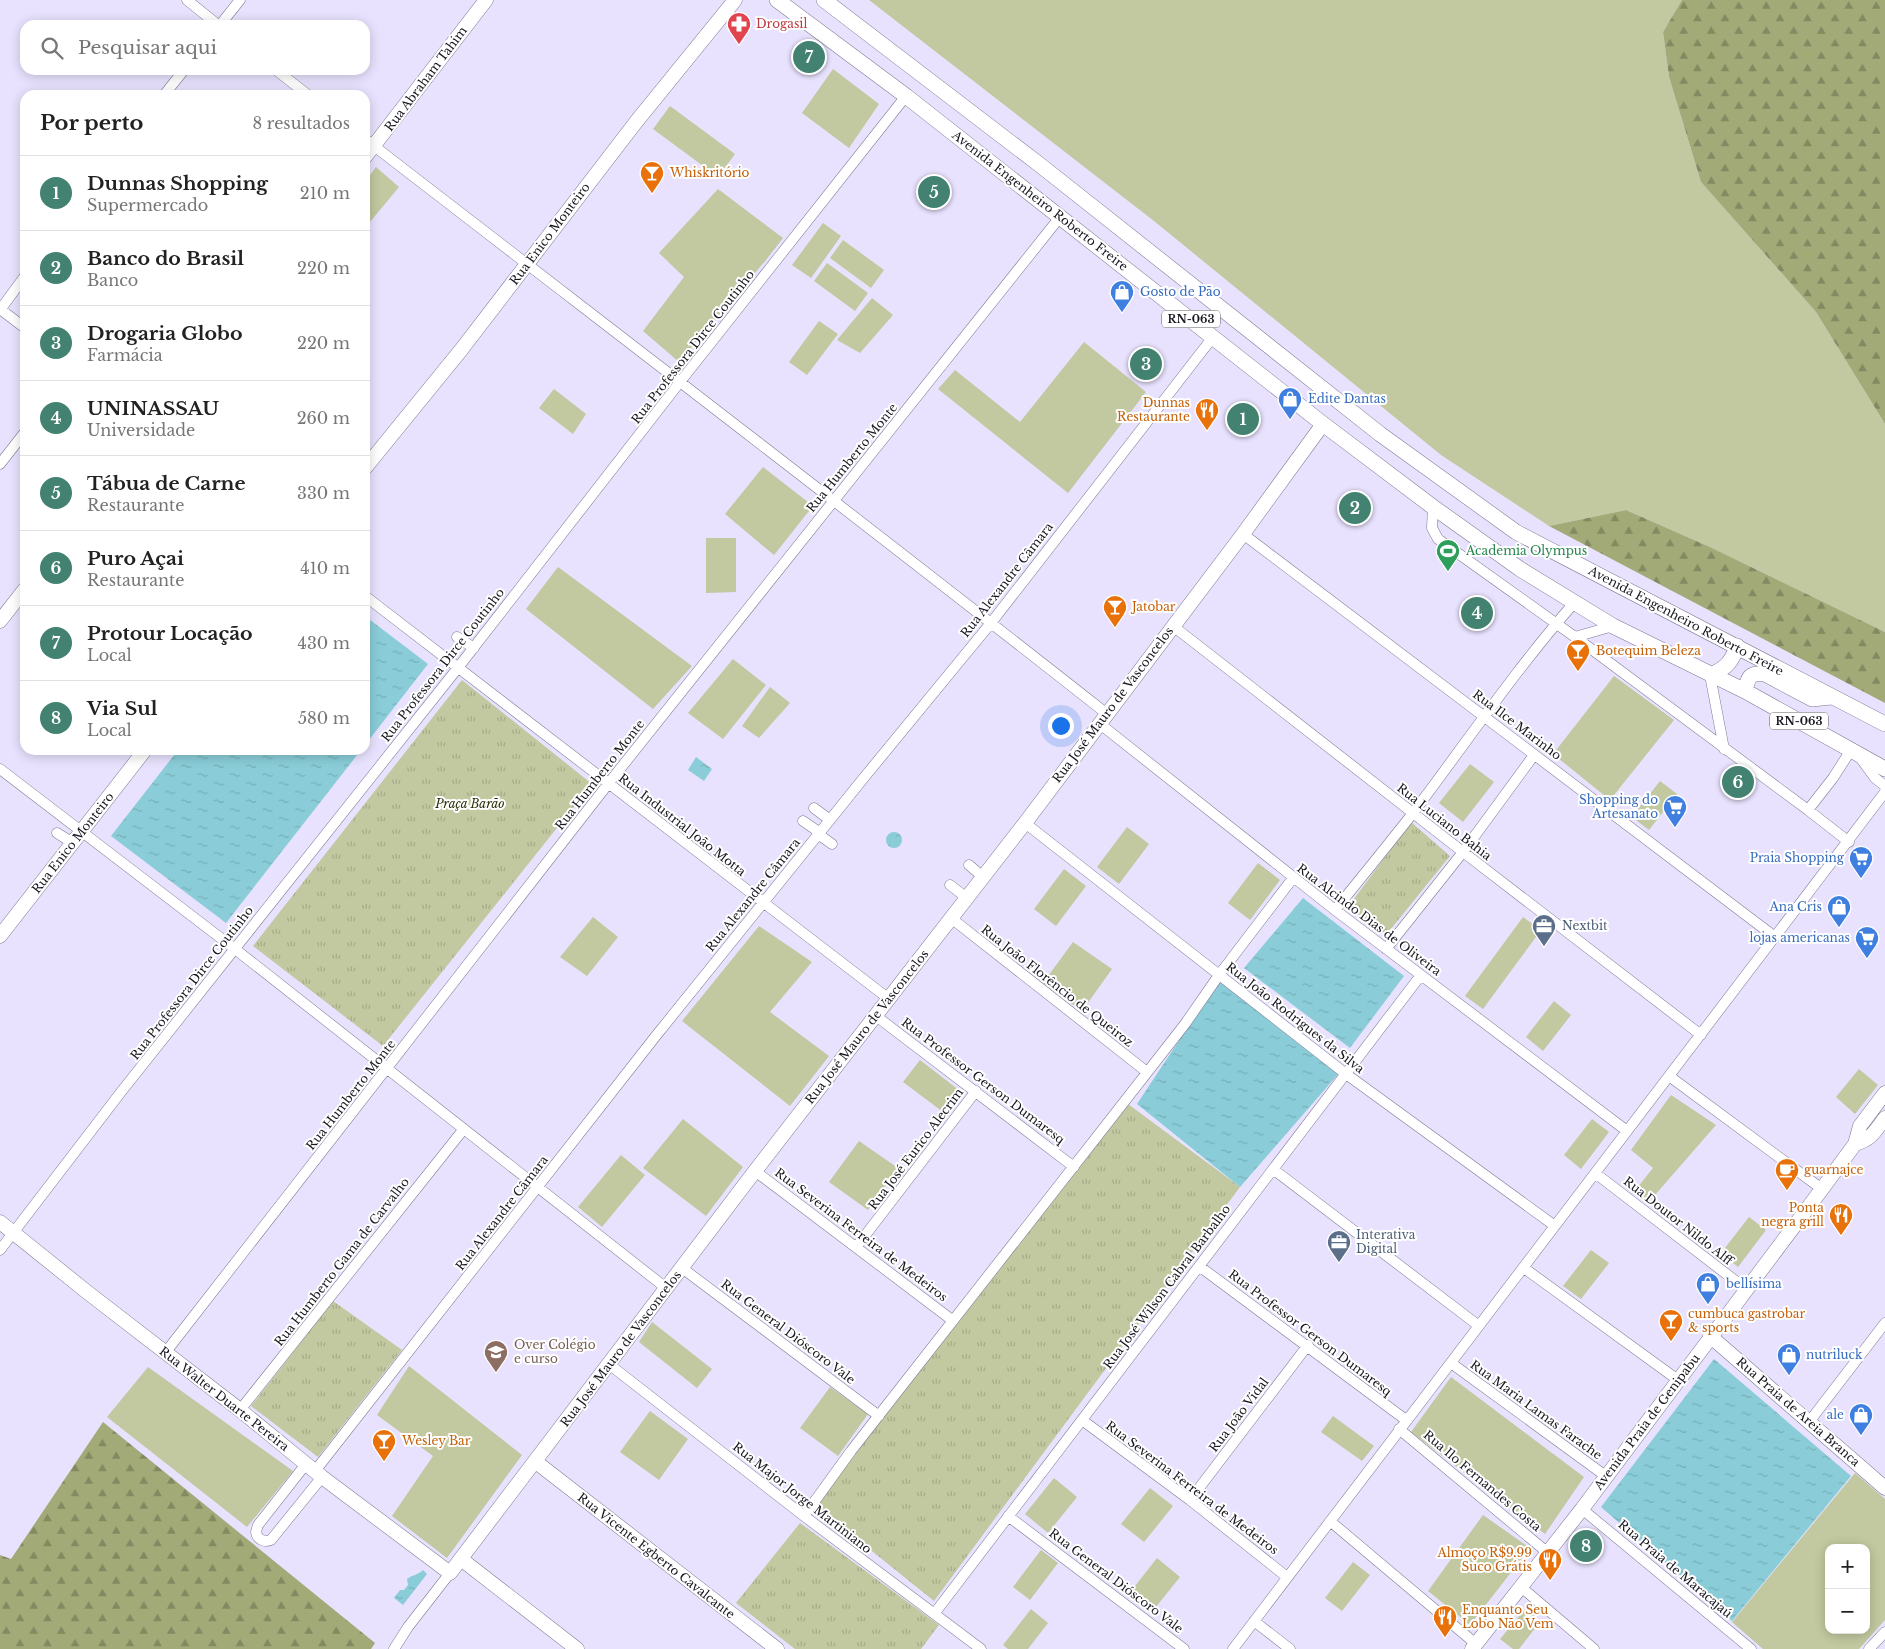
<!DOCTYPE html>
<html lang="pt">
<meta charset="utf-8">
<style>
body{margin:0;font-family:"Libre Baskerville",serif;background:#f6f6f6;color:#222}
.controls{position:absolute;right:15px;bottom:15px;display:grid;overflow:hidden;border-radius:10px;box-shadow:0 2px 12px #0003}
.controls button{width:45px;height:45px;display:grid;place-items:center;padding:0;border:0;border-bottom:1px solid #e0e0e0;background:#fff;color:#222;font:25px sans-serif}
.you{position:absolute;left:1060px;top:725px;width:18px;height:18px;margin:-12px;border:4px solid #fff;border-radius:50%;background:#1a73e8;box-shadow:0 0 0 8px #1a73e833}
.badge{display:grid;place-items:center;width:32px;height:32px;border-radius:50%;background:#438270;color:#fff;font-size:16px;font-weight:700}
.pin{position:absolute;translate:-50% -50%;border:2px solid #fff;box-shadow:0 1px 5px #0006}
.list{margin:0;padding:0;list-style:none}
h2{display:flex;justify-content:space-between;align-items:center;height:65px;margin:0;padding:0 20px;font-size:21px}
h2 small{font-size:16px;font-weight:400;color:#767676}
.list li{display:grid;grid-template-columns:32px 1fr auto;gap:15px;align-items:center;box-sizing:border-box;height:75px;padding:0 20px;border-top:1px solid #e0e0e0}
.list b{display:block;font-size:19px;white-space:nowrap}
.list p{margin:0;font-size:16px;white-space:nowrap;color:#767676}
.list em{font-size:16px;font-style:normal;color:#767676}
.icon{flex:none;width:28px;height:28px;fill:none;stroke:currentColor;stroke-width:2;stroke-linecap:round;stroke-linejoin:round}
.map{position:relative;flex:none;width:1885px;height:1649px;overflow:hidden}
.search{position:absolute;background:#fff;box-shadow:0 2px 12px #0003;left:20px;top:20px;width:350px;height:55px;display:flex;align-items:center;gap:12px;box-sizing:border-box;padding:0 18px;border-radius:15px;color:#767676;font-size:19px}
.panel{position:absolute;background:#fff;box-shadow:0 2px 12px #0003;left:20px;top:90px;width:350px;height:665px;border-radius:15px}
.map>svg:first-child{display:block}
</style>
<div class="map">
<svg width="1885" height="1649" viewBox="0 0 1885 1649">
<defs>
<pattern id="forest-firs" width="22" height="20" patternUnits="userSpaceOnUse" patternTransform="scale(1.25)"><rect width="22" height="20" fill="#a2aa77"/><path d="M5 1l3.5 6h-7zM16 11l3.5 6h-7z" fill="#838961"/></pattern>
<pattern id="park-tufts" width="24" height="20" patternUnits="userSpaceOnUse" patternTransform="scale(1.25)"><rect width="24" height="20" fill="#c2c89f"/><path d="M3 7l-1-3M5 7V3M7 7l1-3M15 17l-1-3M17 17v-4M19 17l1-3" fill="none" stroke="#a6ab88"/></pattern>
<pattern id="water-ripples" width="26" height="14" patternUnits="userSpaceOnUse" patternTransform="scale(1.25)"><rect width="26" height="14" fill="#8acdd8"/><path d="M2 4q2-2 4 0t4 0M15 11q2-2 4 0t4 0" fill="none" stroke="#76afb9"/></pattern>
</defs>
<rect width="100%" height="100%" fill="#e8e2fe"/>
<path fill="#c2c89f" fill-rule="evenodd" d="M869 0H1682L1663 32 1669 77 1701 182 1816 312 1885 424V632L1710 547 1626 510 1549 526 1441 455 1154 221Z
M833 69 879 104 849 148 802 113Z
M670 106 735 154 718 177 653 129Z
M376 167 399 187 365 228V182Z
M718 189 783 238 766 260 679 362 643 331 684 277 659 253Z
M823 223 841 236 811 278 792 265Z
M843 240 884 270 871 288 830 258Z
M827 263 868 293 855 311 814 281Z
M872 298 893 315 860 353 837 340Z
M819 321 838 334 807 375 789 362Z
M1084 342 1146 392 1068 493 938 389 955 370 1020 422Z
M554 389 586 414 573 434 539 408Z
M763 467 813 506 774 555 725 514Z
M706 538H736V592L706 593Z
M558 567 692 666 653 709 526 609Z
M733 659 766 685 723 739 688 713Z
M1614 676 1674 720 1610 800 1553 754Z
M770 687 790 703 759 738 742 726Z
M1470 764 1494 782 1463 822 1439 803Z
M1660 781 1677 794 1649 830 1632 817Z
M1127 827 1149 844 1119 884 1097 867Z
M1258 863 1280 880 1250 920 1228 903Z
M1064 869 1086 886 1056 926 1034 909Z
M593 917 618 937 587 976 560 957Z
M1523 917 1541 930 1483 1009 1465 996Z
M759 926 812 962 770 1012 829 1056 790 1106 682 1021Z
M1073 942 1112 969 1082 1011 1043 983Z
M1554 1001 1571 1015 1543 1051 1526 1037Z
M920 1060 960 1091 943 1112 903 1082Z
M1859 1069 1878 1085 1855 1114 1836 1097Z
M1671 1095 1716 1125 1648 1203 1633 1193 1653 1168 1631 1150Z
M683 1119 743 1167 706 1216 643 1168Z
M1592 1119 1609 1132 1581 1169 1564 1155Z
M859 1141 898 1168 868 1210 829 1182Z
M621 1155 645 1175 602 1227 578 1207Z
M1749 1217 1766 1230 1738 1267 1721 1253Z
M1591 1250 1609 1263 1581 1299 1563 1286Z
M652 1322 712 1369 697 1388 639 1342Z
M409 1366 522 1455 447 1558 392 1516 433 1456 377 1415Z
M148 1367 293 1471 247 1527 107 1417Z
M1451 1377 1584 1477 1545 1534 1411 1432Z
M830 1387 868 1414 838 1456 800 1428Z
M650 1411 688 1439 659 1480 620 1452Z
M1333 1416 1374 1446 1362 1461 1321 1432Z
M1855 1473 1885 1499V1620L1859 1649H1763L1732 1622ZM1829 1548H1866V1630H1829Z
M1054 1478 1077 1497 1048 1533 1025 1514Z
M1150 1488 1173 1506 1144 1542 1121 1524Z
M1483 1515 1530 1548 1470 1625 1428 1591Z
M1041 1550 1058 1563 1030 1600 1013 1587Z
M1157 1558 1180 1577 1151 1613 1128 1595Z
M1353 1562 1370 1575 1342 1611 1325 1598Z
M1526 1608 1540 1622 1519 1649H1513L1500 1639Z
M1031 1609 1048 1623 1028 1649H1008L1003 1645Z"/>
<path fill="url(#forest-firs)" d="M1682 0H1885V424L1816 312 1701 182 1669 77 1663 32Z
M1626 510 1710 547 1885 632V703L1549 526Z
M103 1422 375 1643 371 1649H0V1555L11 1559Z"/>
<path fill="url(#park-tufts)" d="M462 680 592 784 383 1046 253 946Z
M1411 822 1450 856 1386 935 1348 907Z
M1124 1101 1240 1187 934 1601 816 1506Z
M333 1301 402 1350 318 1457 251 1406Z
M800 1523 939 1625 921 1649H795L736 1603Z"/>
<path fill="url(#water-ripples)" d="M365 616 428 664 365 745Z
M178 750H361L226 923 111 836Z
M696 757 712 769 704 781 688 770Z
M886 840a8 8 0 1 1 16 0a8 8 0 1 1-16 0Z
M1303 898 1404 976 1350 1048 1244 968Z
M1219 980 1340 1072 1240 1187 1137 1104Z
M1714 1359 1851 1476 1732 1621 1601 1507Z
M423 1570 427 1574 403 1605 394 1598 400 1590H404L408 1585 407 1579C412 1575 418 1575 423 1570Z"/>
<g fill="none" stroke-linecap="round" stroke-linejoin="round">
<g stroke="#7e7892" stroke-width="11">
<path id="street" d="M187 0 218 25
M220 25 240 0
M276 70 308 95
M164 95 184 70
M365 139C612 330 861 520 1107 714
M0 309 25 328
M0 310 25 276
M0 464 25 432
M1433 507 1432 528 1438 539 1575 637 1808 810 1849 842
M1243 534 1775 937
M365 596 889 999
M1173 626 1463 852 1701 1035
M457 637 474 648
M1575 637 1613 626
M1710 675 1724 749
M1100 724 1335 910 1627 1131
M1859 756 1875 778 1885 786
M0 769 235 949 666 1288
M814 808 830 820
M1808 810 1833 778 1851 750
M803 821 819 832
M1025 823 1346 1074 1555 1226
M57 833 73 843
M818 834 832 844
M969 865 983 877
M950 885 967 898
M1335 910C1361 878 1387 846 1413 813 1466 743 1516 669 1574 603
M951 918 1147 1072
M1386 949 1463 852 1534 755
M876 1016 1074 1167
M1669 1076 1822 1189
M1273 1169 1479 1326
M755 1171 952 1320
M1595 1173 1746 1289
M857 1246 976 1091
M0 1250 121 1092 457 669 680 382 906 96
M1199 1266 1406 1420
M682 1268 879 1416
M1524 1268 1678 1380
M165 1353 608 784 1060 217
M1451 1363 1607 1477
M610 1365 804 1516 981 1649
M240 1410 463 1130
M1082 1420 1190 1500 1287 1577
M1809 1422 1885 1323
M1399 1429 1548 1553
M306 1464 258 1525 256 1532C257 1539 264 1543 271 1540L322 1477
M315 1471 655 1037 862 780 991 623 1213 337
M1190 1500 1308 1345
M1582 1509 1751 1649
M804 1516 851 1451 1185 1024 1219 975 1293 878
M1008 1516 1184 1649
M1330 1521 1476 1644
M1521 1587 1594 1649
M934 1614 1421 975
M1254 1621 1290 1649
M394 1649 408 1627 450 1573
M1233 1649 1885 792
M1869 1649 1885 1632"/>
</g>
<g stroke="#7e7892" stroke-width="15">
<path id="secondary" d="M365 157 486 0
M365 468 461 350 636 122 735 0
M0 621 25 589
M0 936 145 750
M1855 1144C1872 1139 1875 1131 1885 1118
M0 1222 87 1292 240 1410 322 1477 450 1573 755 1171 1025 823 1243 534 1323 424
M1710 1336 1885 1488
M536 1462 777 1649
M461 1559 577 1649
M1472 1649 1582 1509 1822 1189 1855 1144 1860 1126 1885 1093"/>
</g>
<g stroke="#7e7892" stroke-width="16">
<path id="primary" d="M777 0 906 96 1323 424 1433 507 1520 569 1613 626 1745 691 1885 769
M824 0 1040 165 1380 434 1516 532 1885 724
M1711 675C1726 668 1732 662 1737 646
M1745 691C1748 678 1749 672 1765 674L1812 699 1831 697"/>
</g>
<use href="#street" stroke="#fff" stroke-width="10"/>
<use href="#secondary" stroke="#fff" stroke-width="14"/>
<use href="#primary" stroke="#fff" stroke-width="15"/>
</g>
<defs>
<g id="pharmacy-pin" transform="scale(1.25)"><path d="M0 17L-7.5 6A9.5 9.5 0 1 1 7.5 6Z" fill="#e0444e" stroke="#fff"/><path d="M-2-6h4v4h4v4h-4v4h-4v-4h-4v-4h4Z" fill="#fff"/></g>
<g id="bar-pin" transform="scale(1.25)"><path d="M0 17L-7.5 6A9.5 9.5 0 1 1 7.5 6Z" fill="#e8710a" stroke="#fff"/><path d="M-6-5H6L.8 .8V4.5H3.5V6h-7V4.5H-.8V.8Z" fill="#fff"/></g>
<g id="shop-pin" transform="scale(1.25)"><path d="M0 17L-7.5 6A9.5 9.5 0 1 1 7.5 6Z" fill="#3f7fe0" stroke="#fff"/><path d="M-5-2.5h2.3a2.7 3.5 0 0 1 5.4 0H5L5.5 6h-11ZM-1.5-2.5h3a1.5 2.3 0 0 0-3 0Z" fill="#fff"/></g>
<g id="restaurant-pin" transform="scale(1.25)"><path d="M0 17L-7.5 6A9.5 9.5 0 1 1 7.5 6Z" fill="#e8710a" stroke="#fff"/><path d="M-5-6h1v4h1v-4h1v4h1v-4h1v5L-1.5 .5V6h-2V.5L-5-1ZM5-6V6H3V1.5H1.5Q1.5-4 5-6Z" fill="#fff"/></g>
<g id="stadium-pin" transform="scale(1.25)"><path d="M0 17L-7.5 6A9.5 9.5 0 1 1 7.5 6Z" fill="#2e9e5b" stroke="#fff"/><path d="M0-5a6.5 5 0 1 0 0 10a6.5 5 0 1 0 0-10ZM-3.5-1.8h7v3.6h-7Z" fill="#fff"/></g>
<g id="supermarket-pin" transform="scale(1.25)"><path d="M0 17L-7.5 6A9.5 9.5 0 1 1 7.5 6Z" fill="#3f7fe0" stroke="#fff"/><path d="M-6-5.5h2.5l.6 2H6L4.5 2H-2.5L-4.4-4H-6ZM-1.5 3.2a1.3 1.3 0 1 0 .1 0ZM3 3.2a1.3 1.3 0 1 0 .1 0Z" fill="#fff"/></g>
<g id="office-pin" transform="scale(1.25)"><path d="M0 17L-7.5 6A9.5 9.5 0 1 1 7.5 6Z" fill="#5c6f8a" stroke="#fff"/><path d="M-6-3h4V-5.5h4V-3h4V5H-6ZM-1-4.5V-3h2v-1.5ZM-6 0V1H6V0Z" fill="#fff"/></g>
<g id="cafe-pin" transform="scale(1.25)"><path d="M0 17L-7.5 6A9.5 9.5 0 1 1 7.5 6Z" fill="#e8710a" stroke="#fff"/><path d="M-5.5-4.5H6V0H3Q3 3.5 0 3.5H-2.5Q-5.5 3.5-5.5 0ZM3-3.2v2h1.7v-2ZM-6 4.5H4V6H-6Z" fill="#fff"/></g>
<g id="school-pin" transform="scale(1.25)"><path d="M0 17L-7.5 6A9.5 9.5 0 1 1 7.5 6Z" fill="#8d6e63" stroke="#fff"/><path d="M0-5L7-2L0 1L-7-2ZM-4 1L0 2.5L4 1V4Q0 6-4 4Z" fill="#fff"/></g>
</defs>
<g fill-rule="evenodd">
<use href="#pharmacy-pin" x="739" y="24"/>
<use href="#bar-pin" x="652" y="173"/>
<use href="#shop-pin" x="1122" y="292"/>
<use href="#shop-pin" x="1290" y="399"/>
<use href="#restaurant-pin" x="1207" y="410"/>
<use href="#stadium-pin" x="1448" y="551"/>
<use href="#bar-pin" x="1115" y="607"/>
<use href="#bar-pin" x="1578" y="651"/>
<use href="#supermarket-pin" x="1675" y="807"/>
<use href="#supermarket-pin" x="1861" y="858"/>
<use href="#shop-pin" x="1839" y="907"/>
<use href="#office-pin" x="1544" y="926"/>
<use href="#supermarket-pin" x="1867" y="938"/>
<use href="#cafe-pin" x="1787" y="1170"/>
<use href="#restaurant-pin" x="1841" y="1215"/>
<use href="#office-pin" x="1339" y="1242"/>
<use href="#shop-pin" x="1708" y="1284"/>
<use href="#bar-pin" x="1671" y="1321"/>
<use href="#school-pin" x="496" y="1352"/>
<use href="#shop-pin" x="1789" y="1355"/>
<use href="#shop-pin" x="1861" y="1415"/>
<use href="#bar-pin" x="384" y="1441"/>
<use href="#restaurant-pin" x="1550" y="1560"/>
<use href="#restaurant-pin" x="1445" y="1617"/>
</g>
<g text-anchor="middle" stroke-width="4" stroke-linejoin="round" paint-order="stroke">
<g fill="#fff" stroke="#5d5c62" stroke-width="1">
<rect x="1162" y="310.5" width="58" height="17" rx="4"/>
<rect x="1770" y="712.5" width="58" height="17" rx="4"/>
</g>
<g font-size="11" font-weight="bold" fill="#18161f">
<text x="1191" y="323">RN-063</text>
<text x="1799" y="725">RN-063</text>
</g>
<g font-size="12" fill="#be3a42" stroke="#fff" text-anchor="start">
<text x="756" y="28">Drogasil</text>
</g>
<g font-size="12" fill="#18161f" stroke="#fff">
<text transform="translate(426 79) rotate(-53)" y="4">Rua Abraham Tahim</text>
<text transform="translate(1040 201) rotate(38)" y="4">Avenida Engenheiro Roberto Freire</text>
<text transform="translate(550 234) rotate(-53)" y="4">Rua Enico Monteiro</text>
<text transform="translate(693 347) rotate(-52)" y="4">Rua Professora Dirce Coutinho</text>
<text transform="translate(852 458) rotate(-51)" y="4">Rua Humberto Monte</text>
<text transform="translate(1007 580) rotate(-52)" y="4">Rua Alexandre Câmara</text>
<text transform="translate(1686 621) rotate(28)" y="4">Avenida Engenheiro Roberto Freire</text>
<text transform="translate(443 665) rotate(-52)" y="4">Rua Professora Dirce Coutinho</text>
<text transform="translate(1113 705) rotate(-53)" y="4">Rua José Mauro de Vasconcelos</text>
<text transform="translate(1517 725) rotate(37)" y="4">Rua Ilce Marinho</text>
<text transform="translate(600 775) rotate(-52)" y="4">Rua Humberto Monte</text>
<text transform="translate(1444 822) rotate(38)" y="4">Rua Luciano Bahia</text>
<text transform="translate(682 825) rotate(38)" y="4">Rua Industrial João Motta</text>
<text transform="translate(73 843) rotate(-52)" y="4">Rua Enico Monteiro</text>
<text transform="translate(753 895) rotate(-51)" y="4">Rua Alexandre Câmara</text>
<text transform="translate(1369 920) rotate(37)" y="4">Rua Alcindo Dias de Oliveira</text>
<text transform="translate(192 983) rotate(-52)" y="4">Rua Professora Dirce Coutinho</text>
<text transform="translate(1057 986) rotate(38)" y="4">Rua João Florêncio de Queiroz</text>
<text transform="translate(1295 1018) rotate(38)" y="4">Rua João Rodrigues da Silva</text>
<text transform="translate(867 1027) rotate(-52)" y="4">Rua José Mauro de Vasconcelos</text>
<text transform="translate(983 1081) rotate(37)" y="4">Rua Professor Gerson Dumaresq</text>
<text transform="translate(351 1095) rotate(-52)" y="4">Rua Humberto Monte</text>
<text transform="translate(916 1149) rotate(-53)" y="4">Rua José Eurico Alecrim</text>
<text transform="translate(502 1213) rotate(-52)" y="4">Rua Alexandre Câmara</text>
<text transform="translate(1678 1221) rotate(38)" y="4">Rua Doutor Nildo Alff</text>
<text transform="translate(861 1235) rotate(37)" y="4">Rua Severina Ferreira de Medeiros</text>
<text transform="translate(342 1262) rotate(-52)" y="4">Rua Humberto Gama de Carvalho</text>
<text transform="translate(1167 1287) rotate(-53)" y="4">Rua José Wilson Cabral Barbalho</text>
<text transform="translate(788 1332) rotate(37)" y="4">Rua General Dióscoro Vale</text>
<text transform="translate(1310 1333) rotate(37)" y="4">Rua Professor Gerson Dumaresq</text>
<text transform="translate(621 1349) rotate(-53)" y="4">Rua José Mauro de Vasconcelos</text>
<text transform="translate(224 1399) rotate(38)" y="4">Rua Walter Duarte Pereira</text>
<text transform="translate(1536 1410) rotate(36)" y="4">Rua Maria Lamas Farache</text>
<text transform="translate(1798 1412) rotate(41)" y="4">Rua Praia de Areia Branca</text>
<text transform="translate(1239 1415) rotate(-53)" y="4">Rua João Vidal</text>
<text transform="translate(1647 1422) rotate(-53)" y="4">Avenida Praia de Genipabu</text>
<text transform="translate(1482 1481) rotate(40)" y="4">Rua Ilo Fernandes Costa</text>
<text transform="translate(1192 1488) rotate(37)" y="4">Rua Severina Ferreira de Medeiros</text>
<text transform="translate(802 1498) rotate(38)" y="4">Rua Major Jorge Martiniano</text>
<text transform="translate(656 1556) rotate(38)" y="4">Rua Vicente Egberto Cavalcante</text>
<text transform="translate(1675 1569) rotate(40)" y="4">Rua Praia de Maracajaú</text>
<text transform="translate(1116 1581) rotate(37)" y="4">Rua General Dióscoro Vale</text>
</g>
<g font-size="12" fill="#c56008" stroke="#fff" text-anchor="start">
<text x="670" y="177">Whiskritório</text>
<text x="1190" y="407" text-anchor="end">Dunnas<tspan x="1190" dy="14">Restaurante</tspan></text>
<text x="1132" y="611">Jatobar</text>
<text x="1596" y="655">Botequim Beleza</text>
<text x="1804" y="1174">guarnajce</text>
<text x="1824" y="1212" text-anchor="end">Ponta<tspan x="1824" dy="14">negra grill</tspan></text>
<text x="1688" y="1318">cumbuca gastrobar<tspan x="1688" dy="14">&amp; sports</tspan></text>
<text x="402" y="1445">Wesley Bar</text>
<text x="1532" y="1557" text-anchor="end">Almoço R$9.99<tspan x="1532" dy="14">Suco Grátis</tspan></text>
<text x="1462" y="1614">Enquanto Seu<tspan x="1462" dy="14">Lobo Não Vem</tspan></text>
</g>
<g font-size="12" fill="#366cbe" stroke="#fff" text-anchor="end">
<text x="1140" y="296" text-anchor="start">Gosto de Pão</text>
<text x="1308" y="403" text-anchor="start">Edite Dantas</text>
<text x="1658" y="804">Shopping do<tspan x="1658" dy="14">Artesanato</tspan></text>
<text x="1844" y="862">Praia Shopping</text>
<text x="1822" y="911">Ana Cris</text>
<text x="1850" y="942">lojas americanas</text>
<text x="1726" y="1288" text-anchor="start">bellísima</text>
<text x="1806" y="1359" text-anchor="start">nutriluck</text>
<text x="1844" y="1419">ale</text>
</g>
<g font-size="12" fill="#27864d" stroke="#fff" text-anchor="start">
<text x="1466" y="555">Academia Olympus</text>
</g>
<g font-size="12" font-style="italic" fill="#2a2e05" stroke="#fff">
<text x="470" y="808">Praça Barão</text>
</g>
<g font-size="12" fill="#4e5e75" stroke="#fff" text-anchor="start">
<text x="1562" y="930">Nextbit</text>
<text x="1356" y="1239">Interativa<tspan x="1356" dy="14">Digital</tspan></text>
</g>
<g font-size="12" fill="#785e54" stroke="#fff" text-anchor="start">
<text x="514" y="1349">Over Colégio<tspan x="514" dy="14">e curso</tspan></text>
</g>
</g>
</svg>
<div class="controls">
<button>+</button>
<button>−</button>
</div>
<div class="you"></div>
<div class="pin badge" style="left:1243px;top:419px">1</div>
<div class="pin badge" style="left:1355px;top:508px">2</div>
<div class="pin badge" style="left:1146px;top:364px">3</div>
<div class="pin badge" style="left:1477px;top:613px">4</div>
<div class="pin badge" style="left:934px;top:192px">5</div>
<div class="pin badge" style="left:1738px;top:782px">6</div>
<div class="pin badge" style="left:809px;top:57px">7</div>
<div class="pin badge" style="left:1586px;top:1546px">8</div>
<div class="search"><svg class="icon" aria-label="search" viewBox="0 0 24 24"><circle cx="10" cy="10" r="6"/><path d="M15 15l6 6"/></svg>Pesquisar aqui</div>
<section class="panel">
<h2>Por perto<small>8 resultados</small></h2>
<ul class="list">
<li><span class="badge">1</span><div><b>Dunnas Shopping</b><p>Supermercado</p></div><em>210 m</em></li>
<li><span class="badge">2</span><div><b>Banco do Brasil</b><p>Banco</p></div><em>220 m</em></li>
<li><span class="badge">3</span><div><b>Drogaria Globo</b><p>Farmácia</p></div><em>220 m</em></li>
<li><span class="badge">4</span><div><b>UNINASSAU</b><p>Universidade</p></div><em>260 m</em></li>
<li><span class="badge">5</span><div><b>Tábua de Carne</b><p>Restaurante</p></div><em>330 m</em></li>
<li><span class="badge">6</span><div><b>Puro Açai</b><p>Restaurante</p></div><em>410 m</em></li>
<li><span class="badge">7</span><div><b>Protour Locação</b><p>Local</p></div><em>430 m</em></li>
<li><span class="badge">8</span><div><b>Via Sul</b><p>Local</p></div><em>580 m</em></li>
</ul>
</section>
</div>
